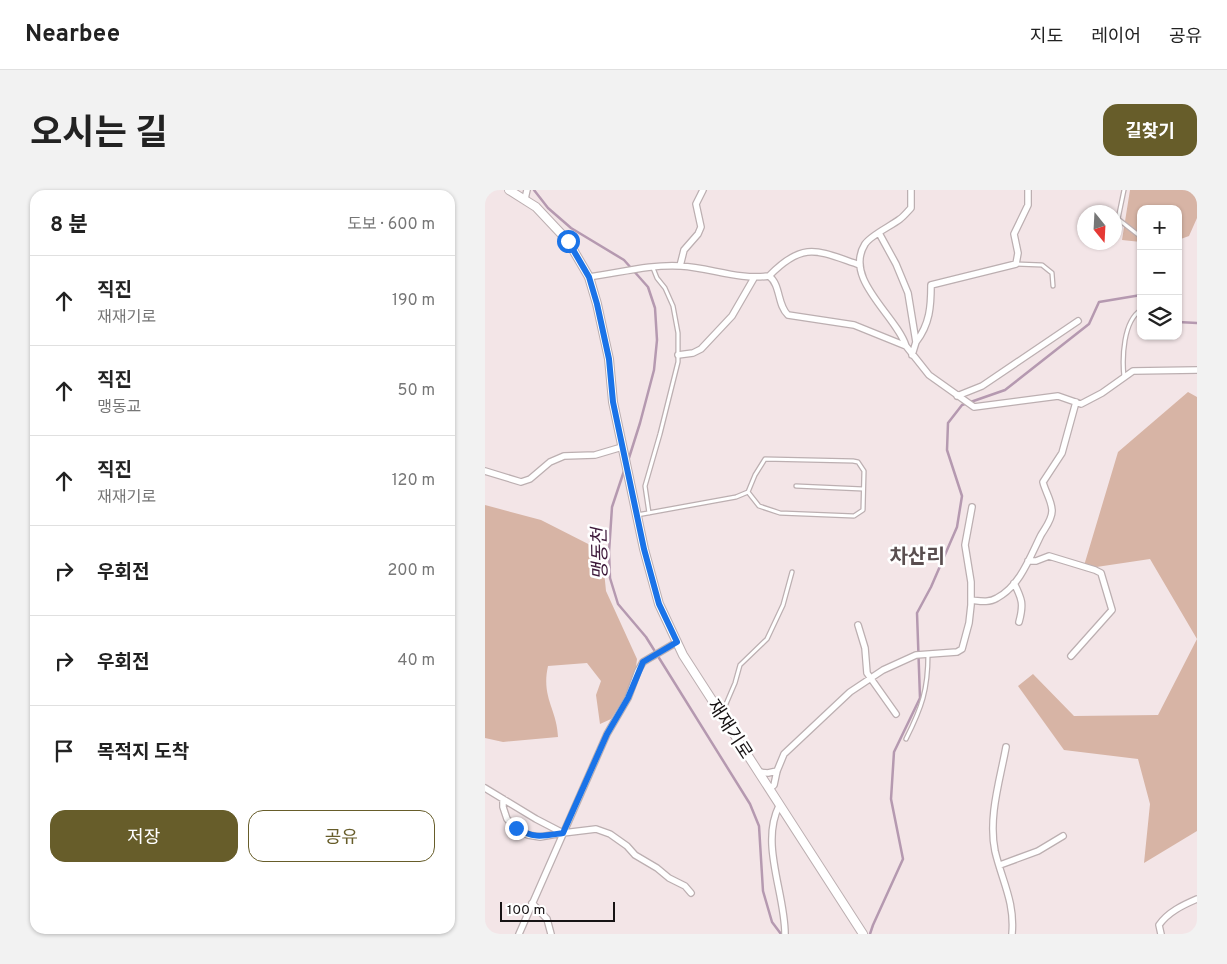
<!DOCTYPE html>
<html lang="ko">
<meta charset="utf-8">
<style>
body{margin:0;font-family:Overpass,"Noto Sans KR",sans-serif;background:#f2f2f2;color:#222}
.controls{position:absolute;right:15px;top:15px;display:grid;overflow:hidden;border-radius:10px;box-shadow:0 1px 4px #0004}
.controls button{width:45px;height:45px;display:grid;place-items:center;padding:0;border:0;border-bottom:1px solid #e0e0e0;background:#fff;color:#222;font:25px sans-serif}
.compass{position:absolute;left:592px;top:15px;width:45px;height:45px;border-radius:50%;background:#fff;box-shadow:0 1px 4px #0004;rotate:162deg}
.scale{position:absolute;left:15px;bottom:12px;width:115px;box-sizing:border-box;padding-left:5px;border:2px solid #171314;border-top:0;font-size:14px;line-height:18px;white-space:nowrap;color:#171314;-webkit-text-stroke:4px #fff;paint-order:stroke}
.stop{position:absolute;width:15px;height:15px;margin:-11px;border:4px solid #1a73e8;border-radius:50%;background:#fff}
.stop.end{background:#1a73e8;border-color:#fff;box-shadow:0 1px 5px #0008}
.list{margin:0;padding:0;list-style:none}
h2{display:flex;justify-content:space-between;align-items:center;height:65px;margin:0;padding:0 20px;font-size:21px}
h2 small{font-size:16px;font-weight:400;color:#767676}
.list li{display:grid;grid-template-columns:32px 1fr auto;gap:15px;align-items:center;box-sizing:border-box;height:90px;padding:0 20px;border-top:1px solid #e0e0e0}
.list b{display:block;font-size:19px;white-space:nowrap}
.list p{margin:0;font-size:16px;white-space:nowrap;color:#767676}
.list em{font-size:16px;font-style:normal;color:#767676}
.actions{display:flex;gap:10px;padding:15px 20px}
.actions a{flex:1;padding:11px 0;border:1px solid #675d2a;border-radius:15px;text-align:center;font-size:18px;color:#675d2a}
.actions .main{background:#675d2a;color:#fff}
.icon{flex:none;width:28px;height:28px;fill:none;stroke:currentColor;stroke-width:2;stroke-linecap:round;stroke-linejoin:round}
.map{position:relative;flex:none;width:712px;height:744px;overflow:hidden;border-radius:15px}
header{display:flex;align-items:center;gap:30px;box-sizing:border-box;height:70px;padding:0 25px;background:#fff;border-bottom:1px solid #e0e0e0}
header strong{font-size:24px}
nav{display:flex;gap:28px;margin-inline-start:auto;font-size:18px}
.intro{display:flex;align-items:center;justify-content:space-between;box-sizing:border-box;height:120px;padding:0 30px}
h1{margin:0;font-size:35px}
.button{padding:12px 22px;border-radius:15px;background:#675d2a;color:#fff;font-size:18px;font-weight:700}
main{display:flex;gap:30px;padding:0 30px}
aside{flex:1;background:#fff;border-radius:15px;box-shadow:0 1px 4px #0004}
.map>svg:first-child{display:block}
</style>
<header>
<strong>Nearbee</strong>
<nav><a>지도</a><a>레이어</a><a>공유</a></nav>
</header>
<div class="intro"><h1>오시는 길</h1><a class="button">길찾기</a></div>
<main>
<aside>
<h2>8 분<small>도보 · 600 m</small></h2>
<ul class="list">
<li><svg class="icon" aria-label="ahead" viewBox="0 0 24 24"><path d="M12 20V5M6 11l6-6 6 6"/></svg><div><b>직진</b><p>재재기로</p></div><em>190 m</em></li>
<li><svg class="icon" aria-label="ahead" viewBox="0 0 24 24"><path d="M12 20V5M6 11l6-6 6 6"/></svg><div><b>직진</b><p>맹동교</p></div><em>50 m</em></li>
<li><svg class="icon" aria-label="ahead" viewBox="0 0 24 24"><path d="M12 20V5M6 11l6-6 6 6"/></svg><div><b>직진</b><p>재재기로</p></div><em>120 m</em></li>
<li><svg class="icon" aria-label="right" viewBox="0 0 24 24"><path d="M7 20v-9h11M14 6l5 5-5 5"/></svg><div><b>우회전</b></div><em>200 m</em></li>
<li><svg class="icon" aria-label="right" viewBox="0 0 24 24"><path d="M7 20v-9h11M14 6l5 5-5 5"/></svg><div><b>우회전</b></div><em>40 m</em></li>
<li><svg class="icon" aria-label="arrive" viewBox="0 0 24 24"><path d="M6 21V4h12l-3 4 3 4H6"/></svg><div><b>목적지 도착</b></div></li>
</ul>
<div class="actions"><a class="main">저장</a><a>공유</a></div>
</aside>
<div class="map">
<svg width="712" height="744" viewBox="0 0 712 744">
<rect width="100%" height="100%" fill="#f3e5e7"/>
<path fill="#d7b4a5" d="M645 0H712V28L704 46 693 50V19H656V52L637 50Z
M703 202 712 207V641L659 673 665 614 653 569 579 560 533 496 548 484 589 526 673 525 712 449 665 369 598 379 633 262Z
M0 315 56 330 117 361 121 401 152 469 149 492 126 529 115 534 111 505 116 491 102 473 63 476C56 508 72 519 73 547L18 552 0 548Z"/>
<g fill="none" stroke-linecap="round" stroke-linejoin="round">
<path stroke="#b599b0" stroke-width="2.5" d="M49 0 63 18 86 38 139 70 163 97 170 118 172 150 169 180 155 233 143 271
M693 132 712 133
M139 281 127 317 124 362 125 388 133 414 161 447 265 614 274 636 278 701 287 732 296 744
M385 744 388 735 418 669 406 609 409 562 435 508 432 423 446 397 472 337 477 306 462 260 463 233 477 215 520 200 604 134 614 112 656 105"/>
<g stroke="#bcafb1" stroke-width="5.5">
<path id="service" d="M639 0 633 29 656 47
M531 74 557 75 567 83 568 96
M639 187C637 168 638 131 656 120
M311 296 378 299
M164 323 160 296 175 244 193 172V143L188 116 180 98 172 88 168 78
M152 325 251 307 263 302 270 285 280 269 368 271 373 272 379 281 378 320 369 326 295 323 274 316 263 302
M235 520 241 514 250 493 255 475 282 449 298 415 307 382
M421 549C437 517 443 500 443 464"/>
</g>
<g stroke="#bcafb1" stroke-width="8">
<path id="minor" d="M40 9 42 0
M394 43 411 74 423 103 431 152 427 165
M195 76 199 60 213 44 216 37 211 14 218 0
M284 86C296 95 292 115 303 125L369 135 421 156 444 185 489 217 573 206 596 214 617 203 648 181 712 180
M284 86C319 50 333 61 375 75
M104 87C134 83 165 74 196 76 226 78 254 90 284 86
M431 152C445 134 446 116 446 95L531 74 533 63 529 44 543 15V0
M421 156C411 125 358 89 380 54 386 45 406 36 415 29 419 26 422 22 426 18V0
M193 165 208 163 216 159 247 126 269 88
M472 206 497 196 593 131
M0 281 36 292 45 289 65 272 79 266 110 265 137 257
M543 371H551L564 366 610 380 616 383 627 420 586 466
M529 393C537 409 539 414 534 432
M486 410C495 411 504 413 512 408 535 396 545 367 556 345 560 338 567 330 567 321 567 311 560 301 558 292L577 263 591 212
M373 435 380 458 382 483 411 524
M521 557C515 590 503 627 510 661 517 691 530 712 527 744
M273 582 283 583 292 581
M0 598 51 629 78 643
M284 599 289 595 292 581 299 564 365 502 398 480 431 465 472 462 477 459 484 433 486 415V392L480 355 487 317
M18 609V617L22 629 31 638 43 645 55 647 78 643 111 639 125 644 142 656 150 665 172 678 184 688 200 696 206 703
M294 616C275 654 300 703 300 744
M515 675 553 661 578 646
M47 713 62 729 66 744
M34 744 122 544 143 508 153 481 158 472 192 452
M676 744 674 735C683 722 698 715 712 709"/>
</g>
<g stroke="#bcafb1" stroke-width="10">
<path id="tertiary" d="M24 0 51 17 83 51 104 87 112 114 124 169 128 212 159 359 174 414 198 465 378 744"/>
</g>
<use href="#service" stroke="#fff" stroke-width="3"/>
<use href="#minor" stroke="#fff" stroke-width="5.5"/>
<use href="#tertiary" stroke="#fff" stroke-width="8"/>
</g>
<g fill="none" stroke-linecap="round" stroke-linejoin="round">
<path stroke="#1a73e8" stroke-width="6" d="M31 638C49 649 58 646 78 643L122 544 143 508 158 472 192 452 174 414 159 359 128 212 124 169 112 114 104 87 83 51"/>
</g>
<g text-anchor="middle" stroke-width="5" stroke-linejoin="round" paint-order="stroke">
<g font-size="18" fill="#171314" stroke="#fff">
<text transform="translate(245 539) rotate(57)" y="6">재재기로</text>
</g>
<g font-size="19" font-style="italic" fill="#3d193a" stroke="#fff">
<text transform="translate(114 364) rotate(-91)" y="7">맹동천</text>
</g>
<g font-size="20" font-weight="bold" fill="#594e4f" stroke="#fff">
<text x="432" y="373">차산리</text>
</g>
</g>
</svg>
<div class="controls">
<button>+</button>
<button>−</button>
<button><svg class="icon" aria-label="layers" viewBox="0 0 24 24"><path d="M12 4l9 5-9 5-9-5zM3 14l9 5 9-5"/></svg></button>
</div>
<svg class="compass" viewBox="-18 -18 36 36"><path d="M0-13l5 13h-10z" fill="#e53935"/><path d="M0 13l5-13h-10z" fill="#767676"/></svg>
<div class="scale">100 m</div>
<div class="stop" style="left:83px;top:51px"></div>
<div class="stop end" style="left:31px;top:638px"></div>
</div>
</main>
